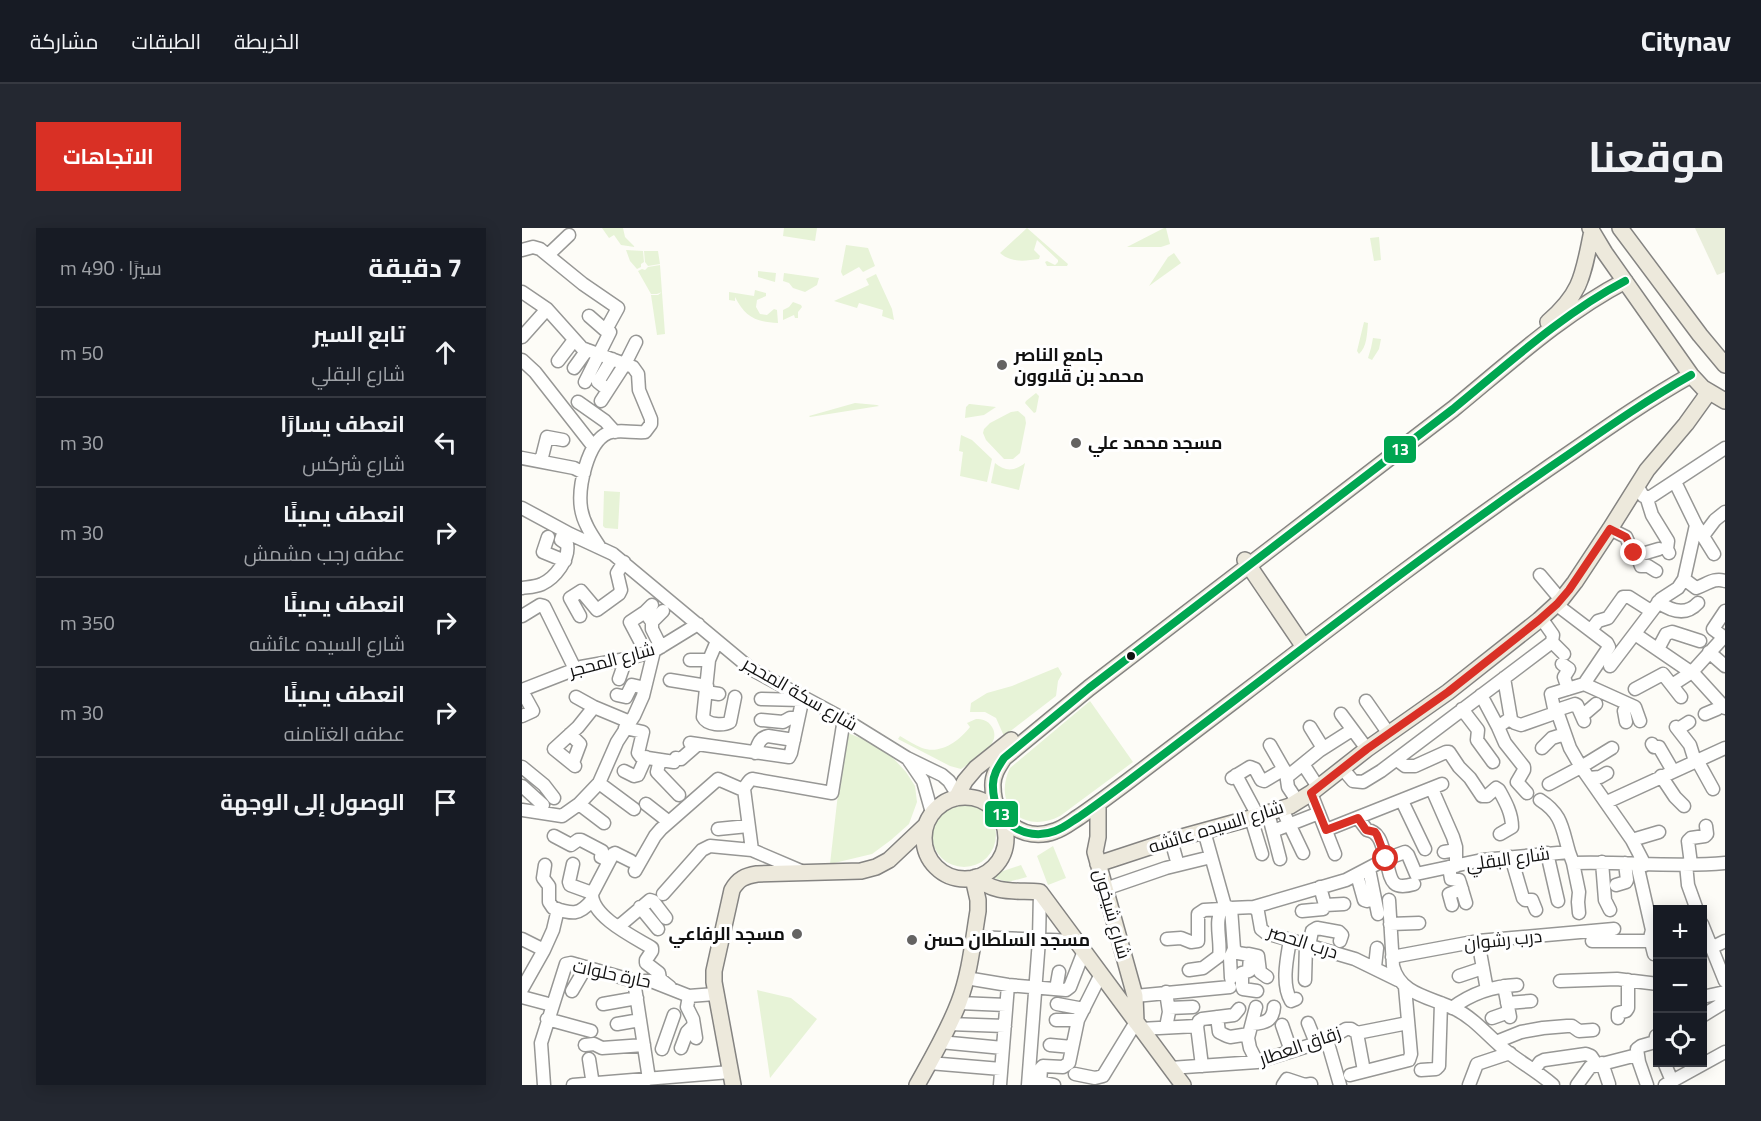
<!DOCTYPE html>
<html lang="ar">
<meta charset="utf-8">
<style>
body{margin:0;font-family:Georgia,Cairo,serif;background:#242831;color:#f1f3f6;direction:rtl}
.controls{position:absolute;right:18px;bottom:18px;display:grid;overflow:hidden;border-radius:0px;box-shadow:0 3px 15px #0003}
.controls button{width:54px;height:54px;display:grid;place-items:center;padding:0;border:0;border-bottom:2px solid #363941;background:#171b24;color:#f1f3f6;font:30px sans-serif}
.stop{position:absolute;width:18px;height:18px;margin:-14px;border:4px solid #d93025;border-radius:50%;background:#fff}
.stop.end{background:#d93025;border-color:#fff;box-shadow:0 2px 6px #0008}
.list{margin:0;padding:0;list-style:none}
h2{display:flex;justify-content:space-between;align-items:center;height:78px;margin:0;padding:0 24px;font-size:26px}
h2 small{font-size:20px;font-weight:400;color:#9ea1a6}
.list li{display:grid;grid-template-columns:39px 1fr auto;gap:18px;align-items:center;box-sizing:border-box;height:90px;padding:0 24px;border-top:2px solid #363941}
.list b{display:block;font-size:22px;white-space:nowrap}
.list p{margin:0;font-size:20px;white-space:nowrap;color:#9ea1a6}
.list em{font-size:20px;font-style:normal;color:#9ea1a6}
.icon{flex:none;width:33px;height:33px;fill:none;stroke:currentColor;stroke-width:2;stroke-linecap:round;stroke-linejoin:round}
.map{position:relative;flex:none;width:1203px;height:857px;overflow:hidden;direction:ltr;border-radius:0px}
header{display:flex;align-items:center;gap:36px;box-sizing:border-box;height:84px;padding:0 30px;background:#171b24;border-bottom:2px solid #363941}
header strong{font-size:28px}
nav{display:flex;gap:33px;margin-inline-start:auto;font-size:21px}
.intro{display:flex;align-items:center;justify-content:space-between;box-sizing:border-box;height:144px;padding:0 36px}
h1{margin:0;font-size:42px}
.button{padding:15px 27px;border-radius:0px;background:#d93025;color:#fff;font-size:21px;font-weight:700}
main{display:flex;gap:36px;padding:0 36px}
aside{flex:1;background:#171b24;border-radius:0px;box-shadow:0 3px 15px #0003}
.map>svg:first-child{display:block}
</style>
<header>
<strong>Citynav</strong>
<nav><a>الخريطة</a><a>الطبقات</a><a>مشاركة</a></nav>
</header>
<div class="intro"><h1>موقعنا</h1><a class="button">الاتجاهات</a></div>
<main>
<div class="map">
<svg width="1203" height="857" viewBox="0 0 1203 857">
<rect width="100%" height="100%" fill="#fdfcf7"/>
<path fill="#e7f3d7" d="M80 0H101L103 9 113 19 99 17 92 7 87 10Z
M262 0H295L293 13 261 8Z
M505 0 546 36 545 38H525L523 34 525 33 533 37 536 34V32L515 12 512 22 518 28 517 31C503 33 489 35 478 25Z
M642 0H644L648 16 639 19H605Z
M857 9 859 32 852 33 848 10Z
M324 17 346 20 353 38 341 44 337 39 321 48 319 44Z
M104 22 121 23 122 34 119 36V39L115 41 108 33Z
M136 23 138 36 126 38 123 34 122 23Z
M652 25 659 35 627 58 646 29Z
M138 37 143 106 135 107 129 67H136L140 64 135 66H129L116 43 120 41 123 42 126 39Z
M236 43 254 45 253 54 236 49Z
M262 45 297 50 295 57 283 64 271 60 267 55 261 53Z
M354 46 370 81 372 92 360 88 361 82 337 75 335 80 312 73 347 57 344 51Z
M233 62 244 65V68L235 72 234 79 238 86 245 87 252 81 255 82 256 95C234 94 223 89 213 69V73L207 72V64L232 68Z
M271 74 279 77 280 79 276 84V90H273L272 87 261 92V82L267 79Z
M842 94 846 95C845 106 845 119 837 126L835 123Z
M851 110 859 111 857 121 850 132 846 130 849 120Z
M514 165 517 168 514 184 512 185 503 175 504 173Z
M333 175 355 177 357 178 288 189 287 188Z
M447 176H448L474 179 462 187 443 190 444 179Z
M496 183 503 189 504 195 498 225 491 231H482L464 212 461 205 462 201 468 195 489 184Z
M439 207 450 212 470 231 465 254 438 248 441 224 437 223Z
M473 235C483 244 493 243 503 235L497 262 469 255Z
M82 263 98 264 96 301 83 300 81 298Z
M536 439 540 446 536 453 534 468 482 508 474 490 463 484H448L449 475 465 465 490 458Z
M568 473 611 534 538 588C501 607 470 577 488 540Z
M454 491C460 491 466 492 470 499 481 517 451 533 439 541L428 538 376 511 378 508C385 512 393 517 400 520 419 527 438 512 448 499L445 495Z
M323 504 354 516 372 531 384 544 393 558 395 574 387 596 369 612 350 626 308 636Z
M410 607a32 32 0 1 1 64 0a32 32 0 1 1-64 0Z
M531 618 544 650 526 657 515 628Z
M499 637 505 649 486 654 472 650V646Z
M235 762 269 770 295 791 248 850Z"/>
<path fill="#e9eedb" d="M1173 0H1203V44L1195 47Z"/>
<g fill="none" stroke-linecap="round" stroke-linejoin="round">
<g stroke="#979795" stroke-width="15">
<path id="minor" d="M0 22 11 19 18 21 61 56 96 80 85 100 88 104 63 154
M26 27 47 7
M0 64 25 81 60 120 111 139 116 146 117 162 129 191V196L123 204C111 205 96 201 86 205 65 214 56 260 59 280 61 294 69 306 77 318
M67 88 83 102 85 100
M0 109 25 81
M0 132 13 144 71 218
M36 133 52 112
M52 140 65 122
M81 158 76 154 90 131
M79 173 103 136 114 114
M56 174 83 193 93 204
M0 230 52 240 62 245
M19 233 25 209 41 212
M1153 254 1174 297 1192 326
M1115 257 1121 268 1127 270 1203 220
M1125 271 1130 287 1146 313 1145 321 1147 325
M0 280 48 306 91 326 229 441 322 491 385 530 420 547 427 553 432 561 434 570
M1088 301 1104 309 1111 325H1114L1119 338H1126L1134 343
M1181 308 1193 292 1203 284
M26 309 21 324 43 333
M1114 325 1120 326 1137 321
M1018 347 1039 372
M1162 351 1174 360C1184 357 1192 349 1203 353
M0 360C7 359 13 359 20 356 33 350 48 331 45 316L39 312 42 303
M1136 374C1149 383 1164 388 1176 375
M123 384 130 394V401L139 419
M0 388 18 377 22 378 53 441
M58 388 48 370 59 363 75 382 97 366 99 362 95 345 102 334
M130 394 141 383
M1069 402 1076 393 1086 390 1101 369H1107L1129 383
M1113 406 1173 447 1203 480
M118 413 108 394 123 384 130 377
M195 413 187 432 181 489C185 497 201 498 208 494L213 469
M1030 414 1042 426
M1136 421 1144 406 1150 404 1178 413
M1187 424 1203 438
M168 432H187
M1040 436 1047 441 1042 449 1046 461
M1088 438 1139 371 1156 360 1162 351 1174 297
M982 450 989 491
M97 451 104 431
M148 452 185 458
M1062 456 1113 479 1118 493
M1150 457 1170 444 1199 412V407L1191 401 1203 383
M1113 461 1141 446 1159 469
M0 462 59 439 104 431 132 423 176 396
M0 463 11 483 0 488
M184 464 197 466
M95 467 104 469 110 457 123 460
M959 467 976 499 983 515 1002 539V542L995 554 1005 565
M54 469 72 479 108 494
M239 471 280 472
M844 473 867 506
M940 481 956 502 955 512 971 534
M1032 483 1053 476 1055 477 1062 493
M1033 485 1029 466 1062 456 1087 419 1085 415 1035 377
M819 486 845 521
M1183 486 1195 481 1200 476
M1060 488 1074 476
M239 492 261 494 268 490H276
M1104 494 1102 483 1106 476
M788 499 801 520
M976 499 987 491 993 495 999 497 1033 485 1036 486 1048 520 1059 539 1110 612 1123 637
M1154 499 1168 517 1173 533
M103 500 121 504 116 525 119 529 152 534 154 530 159 531 175 517
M1156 501 1167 494
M48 506 58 516 52 532
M168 515 267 529 269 525 281 469
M1130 516 1132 519H1137L1151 543
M748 517 764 545 766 559 776 574
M1020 520 1030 510 1043 506
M233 525C236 517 237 510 246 508L272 512
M386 531 401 553 410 585
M138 532 135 544 157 567
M875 532 883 538H893L924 524H927L937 539 948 550 960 568H965L974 560 977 562C983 573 990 585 990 599L978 606
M1175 532 1191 561
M781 536 796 559
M53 538 32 521 56 499 72 479
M0 539 22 557 32 570
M820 540 831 553 841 554 859 543 1030 414 1031 407 1019 390
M102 543 112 548 116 547 124 529
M714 547 736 588
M1139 548 1153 569 1162 578
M765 549 797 523 830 502
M710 550 728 539 733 541 739 552 742 553 762 541
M1067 550 1078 549 1085 545
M77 555 112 581
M1027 556 1059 539 1090 520
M0 558 21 577
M222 561 230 622
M910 561 931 609 934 619V638
M789 565 813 626
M1018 572C1040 586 1040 600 1047 624
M880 573 903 621
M1085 574 1203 520
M57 576 82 595
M124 576 147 594
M760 581 781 625
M0 582 40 588 57 576 77 555 95 514 112 488 121 468 132 423
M746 585 758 631
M729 590 740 626
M836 590 845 602C859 604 860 619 864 631L883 624 886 627 894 646 960 632 1047 624 1051 635C1101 633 1153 640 1203 635
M196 601 226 598
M804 602 920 556
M682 603 703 678 709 680 732 679 736 684 739 701 744 705 833 731 876 752
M751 603 797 585
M32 608 49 617 56 612H59L80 623 79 629 87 633
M649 612 656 637
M1110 612 1137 604
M922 624 934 622
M1025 625 1036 673
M989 629 1001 670 1003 672H1010L1014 682
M109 633 93 625 91 626 70 666C70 689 112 709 130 720V723L124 732V735L137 745 138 751 148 759
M1080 634 1083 672 1088 682
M1051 635 1057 664 1056 674 1057 685
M51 636 47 654 48 657 70 665
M1164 636 1166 657 1175 682
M1169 636 1166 613 1169 610 1183 608 1185 606 1184 598
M23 637 21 650 27 658V674L31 680C50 686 57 688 70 672
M927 639 929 651 937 652 938 655 944 675
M847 641 856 686
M113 643 133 608 139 601 196 551 219 561C225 560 225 553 230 551L310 565 322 491
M835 647 842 672 845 673 853 671
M1094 657 1104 654 1105 652 1103 635
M583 661 644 640 689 629
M141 666 180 622 188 618 230 622 279 643
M867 672 871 738C878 767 909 769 933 781 952 790 966 808 983 822 998 834 1016 844 1031 857
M803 677 822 676
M930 677 927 666 940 661
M118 679 136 701
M732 679 824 652 864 631C869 651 868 663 892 656
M709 680 712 721 716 725 728 727 727 743 720 745V758L721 761 735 763
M780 683 801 681 803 677 798 659
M868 696 897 695
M1180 696 1203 753
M96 699 128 672 131 673 144 690
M452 709 555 713
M1128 710 1132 726
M0 711 22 722
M645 711 659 710 669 714 676 713V686L682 682 699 681
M768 712C765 730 759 756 769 773L774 771
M956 713 965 762
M1070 713H1124L1128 710 1130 702 1115 636
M787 718 790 703 795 700 817 704 820 707 818 713
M1189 720 1203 713
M727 726 736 728 738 744 745 749
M870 729 956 713 1092 701
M853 739 855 720
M667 742 681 740 697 728C700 713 690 689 703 678
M937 748 961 740
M444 750 486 757 544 762 548 759 562 723
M709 750 708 730 712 721
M783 752 784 717
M112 753 127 851
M1038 753 1095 751 1136 756
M982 758 988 789
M0 761 22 722 31 702 36 681
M534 761 537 744
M50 763 64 739
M167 768 165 779 171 791 174 810
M613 768 708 759
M0 769 30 777
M1180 769 1203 764
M437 775 484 777
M985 775 1009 773
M81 776 115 770
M535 776 562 781
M734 779 726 810 728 820 735 834
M647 780 671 779
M930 780C950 765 971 758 995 757
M1180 788 1203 774
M695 789 697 804C698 805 707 809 708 809L727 806
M970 790 987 784
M1096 790V785L1104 783 1106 780V752
M25 791 69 803
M534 792H556
M786 795 794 815
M95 796 118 792
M427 796 483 798
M730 796C743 795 751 793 752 779
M760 797 769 823
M675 798 677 793 680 791 712 787 717 781
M644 799 647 784 644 764
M618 801 675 798 680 838
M805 812 818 857
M418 814 481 820
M974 814 999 804 1021 800 1045 798H1050L1057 803 1071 802
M63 817 72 816 80 820 122 817
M528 817 550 819
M159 820 165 804 172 797
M140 821 152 787
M67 831 71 857
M1142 834 1150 853
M407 835 479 841
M1080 835 1087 856
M648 840 735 834 805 812 824 801H829L835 805
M899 842 914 841 917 838 919 775
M1012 842 1018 834 1022 832 1064 826 1069 828 1075 837
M842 843 835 805 886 795
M553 846 573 850 581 848 614 794
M828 847 887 832 889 826 883 759
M518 854 532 857
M22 857 19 815 44 736 49 735 112 753H129L167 768 193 766
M51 857 208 844
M478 857 486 757
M506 857 517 712 518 664
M518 857 519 840 521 838 541 839 547 835 556 792 579 746
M761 857 765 851 783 857 789 856
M947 857 955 836 988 825
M1055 857 1068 839 1115 827
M1125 857 1117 834 1115 821 1119 818 1133 814 1134 808
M1143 857 1203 824"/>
</g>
<g stroke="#858482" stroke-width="18">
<path id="major" d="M1068 0 1083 25 1169 147 1181 160 1203 173
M1098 0 1178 107 1203 137
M1103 53C1040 86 986 136 931 181L567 460 482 530C476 539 470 548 471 559 471 592 502 615 533 603 542 600 549 594 557 589 573 578 589 566 605 554 641 527 677 499 713 472 824 387 935 302 1050 224 1089 197 1128 170 1169 147
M1026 94C1061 64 1061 45 1070 3
M723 332 782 419
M402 610a41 41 0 1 1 82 0a41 41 0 1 1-82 0Z
M434 570 443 553 454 540 489 512
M576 576V609L573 624 613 768 614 794
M576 636 649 612 736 588 768 578 789 565 845 521 926 464 1017 392 1039 372 1053 354 1088 301 1125 242 1164 196 1187 164
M454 649C473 667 495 662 518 664L661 857
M211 857 192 754V743L210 662C216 651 223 648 235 646L339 643 354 639 367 632 404 597
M395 857C410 830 426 803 437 774 448 745 451 713 456 683V672L451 650"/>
</g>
<use href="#minor" stroke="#fffffe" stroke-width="12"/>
<use href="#major" stroke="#ede9dc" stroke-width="15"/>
<g stroke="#fff" stroke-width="12">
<path id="bus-1" d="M1103 53C1040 86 986 136 931 181L567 460 482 530C476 539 470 548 471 559 471 592 502 615 533 603 542 600 549 594 557 589 573 578 589 566 605 554 641 527 677 499 713 472 824 387 935 302 1050 224 1089 197 1128 170 1169 147"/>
</g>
<use href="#bus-1" stroke="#00a651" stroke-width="8"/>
</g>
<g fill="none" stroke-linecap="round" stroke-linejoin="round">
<path stroke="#d93025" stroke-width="8" d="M864 631 855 607 853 604 844 602 836 590 804 602 789 565 845 521 926 464 1017 392 1035 376 1047 362 1088 301 1104 309 1112 325"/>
</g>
<g fill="#646362" stroke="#fff" stroke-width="2">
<circle cx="480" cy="137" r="6"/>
<circle cx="554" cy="215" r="6"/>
<circle cx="275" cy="706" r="6"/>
<circle cx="390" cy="712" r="6"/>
</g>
<circle fill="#111" stroke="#fff" stroke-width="2" cx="609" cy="428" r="5"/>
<g text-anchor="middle" stroke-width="6" stroke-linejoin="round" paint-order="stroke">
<g font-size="18" font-weight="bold" fill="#111" stroke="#fff" text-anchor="start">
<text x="492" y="133">جامع الناصر<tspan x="492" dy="21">محمد بن قلاوون</tspan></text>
<text x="566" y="221">مسجد محمد علي</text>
<text x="263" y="712" text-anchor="end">مسجد الرفاعي</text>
<text x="402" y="718">مسجد السلطان حسن</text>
</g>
<g font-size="18" fill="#111" stroke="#fff">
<text transform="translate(90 432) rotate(-15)" y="6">شارع المحجر</text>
<text transform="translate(278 466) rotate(30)" y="6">شارع سكة المحجر</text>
<text transform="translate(694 599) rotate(-17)" y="6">شارع السيده عائشه</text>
<text transform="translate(986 631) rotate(-8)" y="6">شارع البقلي</text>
<text transform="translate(590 686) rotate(74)" y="6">شارع شيخون</text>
<text transform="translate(981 712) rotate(-6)" y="6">درب رشوان</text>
<text transform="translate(781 714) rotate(18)" y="6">درب الحصر</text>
<text transform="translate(90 746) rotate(12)" y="6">حارة حلوات</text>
<text transform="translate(778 818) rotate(-19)" y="6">زقاق العطار</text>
</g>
</g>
<g stroke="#fff" stroke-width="2">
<rect x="861" y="207" width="34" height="29" rx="6" fill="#00a651"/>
<rect x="462" y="572" width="35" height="28" rx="6" fill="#00a651"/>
</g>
<g font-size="16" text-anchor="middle" font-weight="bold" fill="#fff">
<text x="878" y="227">13</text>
<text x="479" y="592">13</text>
</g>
</svg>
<div class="controls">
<button>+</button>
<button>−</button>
<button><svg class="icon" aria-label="locate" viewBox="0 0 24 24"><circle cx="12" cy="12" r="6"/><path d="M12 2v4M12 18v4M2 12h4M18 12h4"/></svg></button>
</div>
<div class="stop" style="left:864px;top:631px"></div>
<div class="stop end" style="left:1112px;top:325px"></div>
</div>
<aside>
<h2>7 دقيقة<small>سيرًا · 490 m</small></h2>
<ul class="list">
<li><svg class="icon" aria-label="ahead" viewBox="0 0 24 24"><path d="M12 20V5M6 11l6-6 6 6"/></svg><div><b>تابع السير</b><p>شارع البقلي</p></div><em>50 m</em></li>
<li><svg class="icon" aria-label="left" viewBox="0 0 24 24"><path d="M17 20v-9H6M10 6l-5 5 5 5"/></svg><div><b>انعطف يسارًا</b><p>شارع شركس</p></div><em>30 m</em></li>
<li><svg class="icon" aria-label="right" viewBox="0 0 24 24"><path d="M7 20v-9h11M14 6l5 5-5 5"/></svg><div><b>انعطف يمينًا</b><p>عطفه رجب مشمش</p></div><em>30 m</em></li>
<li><svg class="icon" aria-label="right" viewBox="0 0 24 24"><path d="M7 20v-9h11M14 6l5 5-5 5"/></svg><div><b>انعطف يمينًا</b><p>شارع السيده عائشه</p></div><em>350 m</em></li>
<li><svg class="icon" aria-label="right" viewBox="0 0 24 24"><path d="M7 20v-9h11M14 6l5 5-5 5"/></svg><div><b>انعطف يمينًا</b><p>عطفه الغتامنه</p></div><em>30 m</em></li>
<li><svg class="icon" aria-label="arrive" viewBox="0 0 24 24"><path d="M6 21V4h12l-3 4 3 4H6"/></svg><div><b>الوصول إلى الوجهة</b></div></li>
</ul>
</aside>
</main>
